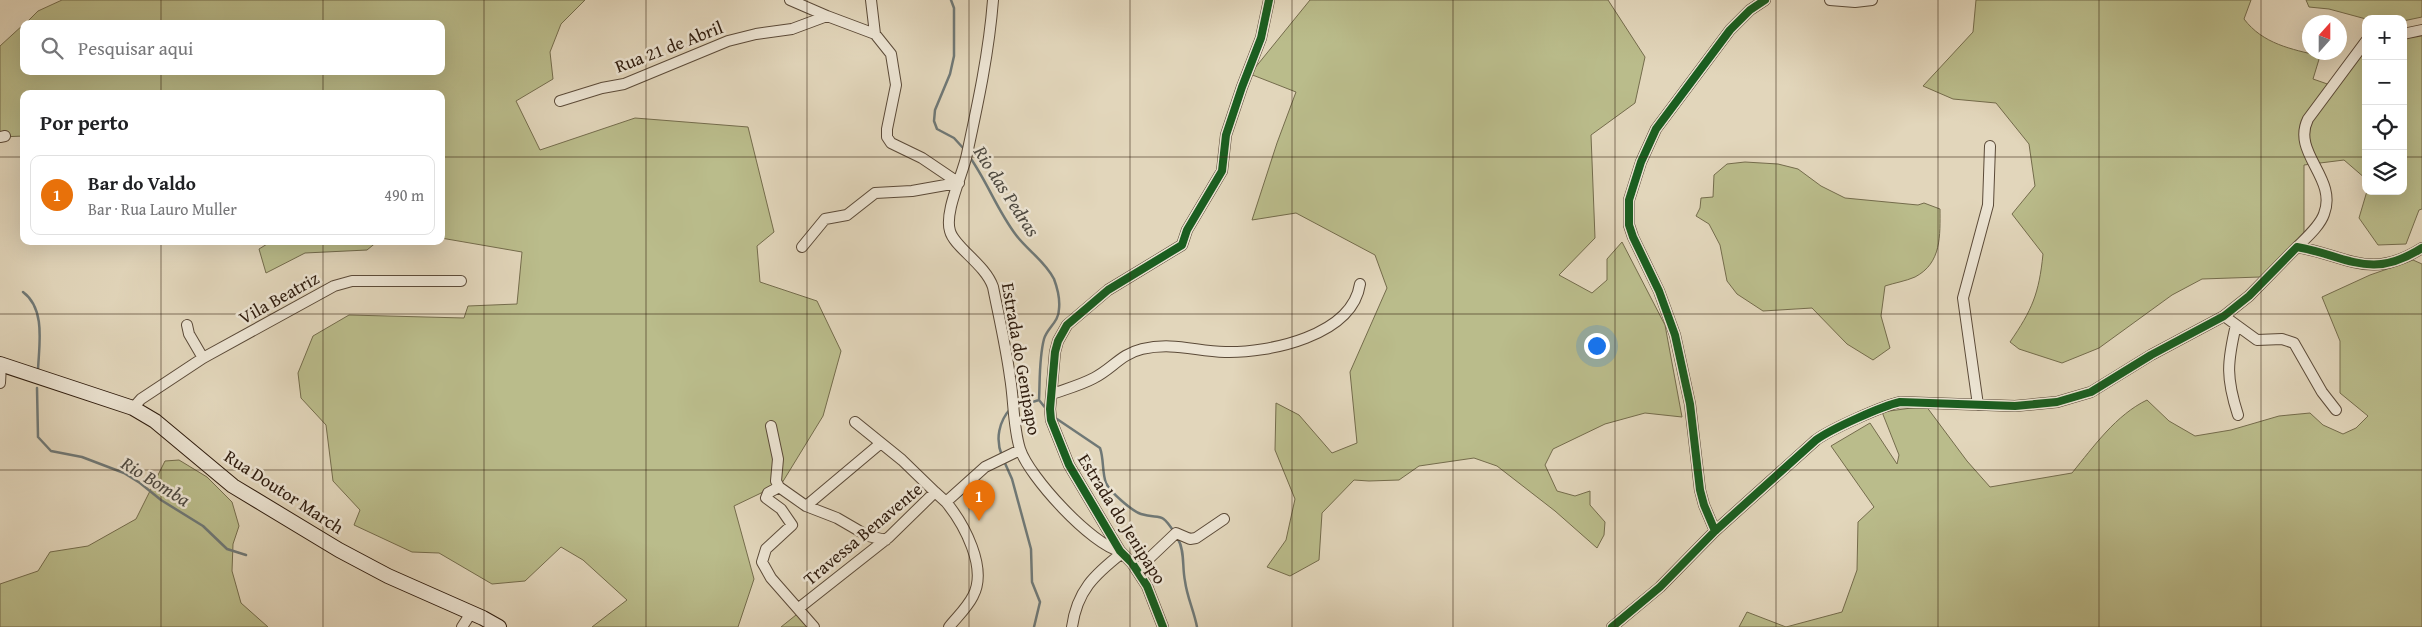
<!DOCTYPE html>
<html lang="pt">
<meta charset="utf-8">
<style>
body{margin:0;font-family:"Gentium Book Plus",serif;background:#f2f2f2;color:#202124}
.controls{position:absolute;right:15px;top:15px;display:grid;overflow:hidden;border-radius:10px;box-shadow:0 5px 20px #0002}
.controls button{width:45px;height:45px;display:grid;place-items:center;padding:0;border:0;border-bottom:1px solid #e0e0e0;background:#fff;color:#202124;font:25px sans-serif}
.compass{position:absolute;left:2302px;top:15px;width:45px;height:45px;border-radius:50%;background:#fff;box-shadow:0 5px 20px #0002;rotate:21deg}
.you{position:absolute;left:1596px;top:345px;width:18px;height:18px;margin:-12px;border:4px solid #fff;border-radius:50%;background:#1a73e8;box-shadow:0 0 0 8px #1a73e833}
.badge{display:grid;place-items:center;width:32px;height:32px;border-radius:50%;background:#8f2418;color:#fff;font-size:16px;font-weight:700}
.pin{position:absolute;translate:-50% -41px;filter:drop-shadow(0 1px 2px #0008)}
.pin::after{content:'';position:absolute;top:26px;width:18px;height:15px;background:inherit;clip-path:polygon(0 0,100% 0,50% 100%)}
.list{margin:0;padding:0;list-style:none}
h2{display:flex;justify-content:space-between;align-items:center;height:65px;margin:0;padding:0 20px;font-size:21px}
h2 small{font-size:16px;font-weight:400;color:#757577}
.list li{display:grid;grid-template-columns:32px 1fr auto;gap:15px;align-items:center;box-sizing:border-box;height:80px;margin:0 10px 10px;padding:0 10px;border:1px solid #e0e0e0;border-radius:10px}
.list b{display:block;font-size:19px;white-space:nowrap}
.list p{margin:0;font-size:16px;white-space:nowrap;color:#757577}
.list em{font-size:16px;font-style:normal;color:#757577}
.icon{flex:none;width:28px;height:28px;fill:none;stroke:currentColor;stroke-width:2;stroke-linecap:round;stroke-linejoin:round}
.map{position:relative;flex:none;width:2422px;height:627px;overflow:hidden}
.search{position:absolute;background:#fff;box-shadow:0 5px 20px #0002;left:20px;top:20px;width:425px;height:55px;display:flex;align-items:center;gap:12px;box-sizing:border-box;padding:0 18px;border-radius:10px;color:#757577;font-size:19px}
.panel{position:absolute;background:#fff;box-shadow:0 5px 20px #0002;left:20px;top:90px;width:425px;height:155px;border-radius:10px}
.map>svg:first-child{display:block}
</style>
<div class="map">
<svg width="2422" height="627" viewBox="0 0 2422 627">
<rect width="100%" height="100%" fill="#e2d6bb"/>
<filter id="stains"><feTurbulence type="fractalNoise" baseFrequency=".004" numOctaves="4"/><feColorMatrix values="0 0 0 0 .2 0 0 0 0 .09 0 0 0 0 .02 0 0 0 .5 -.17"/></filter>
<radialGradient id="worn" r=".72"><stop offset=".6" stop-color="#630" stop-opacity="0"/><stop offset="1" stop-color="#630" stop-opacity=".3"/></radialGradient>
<path fill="#babc8b" stroke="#746c4c" d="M62 0H585L561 24 550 52 553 79 516 101 540 150 635 118 748 127 774 232 757 246 760 282 817 301 841 351 823 416 782 483 734 506 754 579 738 627H592L627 600 583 560 561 547 525 581 492 584 439 553 412 552 354 525 360 510 333 481 326 425 301 398 298 373 313 336 349 315 464 318 468 306 517 304 522 252 441 238V94H24V136L0 137V46L24 24V71H441V24H25L38 11Z
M1310 0H1608L1645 57 1635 103 1591 135 1595 238 1559 275 1592 293 1607 280V259L1622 242 1665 325 1682 417 1645 413 1605 424 1553 449 1545 465 1557 491 1575 496 1590 491V505L1605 522 1604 535 1597 548 1555 511 1497 466 1474 458 1419 466 1399 480 1369 481 1354 480 1322 513 1319 560 1290 576 1267 567 1286 540 1295 499 1275 450 1276 403 1299 415 1332 453 1357 443 1350 372 1387 288 1375 255 1296 213 1252 220 1277 143 1296 92 1250 74Z
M1976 0H2251L2244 19C2263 44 2291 49 2320 56L2313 79 2336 87 2366 47V179L2344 160 2304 165V237L2260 277 2202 279 2172 295 2099 348 2062 363 2019 349 2010 342C2032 310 2039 294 2043 254L2012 214 2035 186 2029 144 1996 103 1953 99 1923 86 1973 32Z
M2306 0H2422V17L2403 21V19H2366L2329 9 2309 7Z
M2422 35V209L2419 210 2406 244 2378 245 2359 218 2367 191H2403V36Z
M1745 162 1778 164 1798 169 1821 186 1845 198 1918 205 1924 203 1940 209C1940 235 1942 263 1915 277 1906 281 1894 283 1885 286L1881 316 1890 348 1873 360 1847 344 1812 308 1763 311 1737 294 1727 281 1720 245 1709 224 1696 216 1700 208 1701 198 1713 197 1714 175 1727 164Z
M272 241H378L367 250 305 253 266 273 259 249Z
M2413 260 2422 264V627H1739L1747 612 1786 627 1842 612 1857 570 1858 522 1874 507 1831 446 1870 423 1897 464 1899 455 1882 412 1926 406 1967 461 1990 487 2072 473C2094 446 2116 415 2147 400L2169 421 2195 436 2231 430 2279 416 2310 413 2323 425 2343 434 2356 428 2368 416 2340 393V341L2322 297 2370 275Z
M179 460 207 477 232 502 239 526 233 544 232 571 241 603 268 627H0V584L38 571 50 552 88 546 136 519 165 461Z
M801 611 811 627H781Z"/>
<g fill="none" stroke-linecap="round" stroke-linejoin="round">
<path stroke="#6f7876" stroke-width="2.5" d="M951 0 954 8V56L950 74 935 110 934 121 937 129 954 138 964 149
M969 156C987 181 997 210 1016 235 1027 250 1045 261 1054 279 1057 287 1060 300 1059 309 1059 322 1047 328 1044 339 1039 358 1040 380 1039 400L1047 410
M23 292C46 309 39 345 38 370
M37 388 38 437 51 451 82 457 124 473 140 483 161 500 203 526 227 549 246 555
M1016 407 1039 400
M1054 417 1100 448C1104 459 1102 473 1106 483 1110 492 1132 511 1141 514 1160 520 1160 510 1174 532
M1002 456C995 439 999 421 1011 408
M1004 461 1012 479 1031 549 1032 582 1040 602 1034 627
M1178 539C1185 551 1182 567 1185 581 1187 597 1194 611 1197 627"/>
<g stroke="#5b4a38" stroke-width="12">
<path id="street" d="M790 0 827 16
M871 0 875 34
M993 0C989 52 978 103 967 154 963 174 944 212 950 231 954 247 985 264 993 287 999 317 1006 347 1010 377 1014 400 1013 427 1020 449 1029 477 1092 545 1120 551
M1830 0 1855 2 1872 0
M2403 34 2422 30
M560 101 602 88 624 84 728 41 756 34 792 29 827 16 875 34 891 54 896 85 887 129V137L891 143 922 158 959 183
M0 137 5 136
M802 247 825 219 847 215 875 193 912 191 957 183
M2297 247C2306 238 2320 226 2324 214 2338 178 2291 153 2308 119L2366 41
M2224 316 2257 340 2282 339 2294 343 2322 392 2336 410
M187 325 189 334 203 358
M2236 325C2227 363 2226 378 2238 415
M0 383 1 365
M1052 394C1066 389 1081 385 1094 378 1112 369 1121 354 1142 349 1173 342 1195 351 1225 352 1269 353 1352 336 1360 284
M1978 405 1963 298 1988 205 1990 146
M133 408 141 399 203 358 334 286 352 281H461
M855 422 902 460 935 492
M771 426 778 459 776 481 779 487 806 506 837 518 868 536 886 540
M779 487 768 493 766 498 781 509 792 525 766 549 762 562 771 578 814 627
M946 502C964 524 988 568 973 596 967 608 957 617 949 627
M806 506 881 443
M1715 531 1704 505 1700 490 1690 404 1675 335 1659 291 1633 237 1629 225V200L1641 162 1656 129 1730 30 1750 10 1765 0
M1137 570 1176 533 1190 539 1196 538 1224 519
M799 608 889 537 935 492 946 502 985 467 1020 450
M462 627 471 613
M1072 627C1077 591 1094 575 1122 553
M1163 627 1147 586 1132 563 1120 551 1069 465 1051 420 1050 409 1055 352 1058 341 1067 325 1108 290 1182 245 1187 230 1222 171 1226 135 1242 87 1261 38 1269 0
M1612 627 1660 587 1715 531 1816 440C1831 429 1882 406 1900 402L2015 406 2057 402 2091 392 2151 355 2224 316 2249 296 2297 247C2348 256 2370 281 2422 248"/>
</g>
<g stroke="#2e1b0d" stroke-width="16">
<path id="secondary" d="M0 364 133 408 155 421 233 486 339 550 388 576 483 618 499 627"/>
</g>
<use href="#street" stroke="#ece4d3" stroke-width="10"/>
<use href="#secondary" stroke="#ece4d3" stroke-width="14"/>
<g stroke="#ece4d3" stroke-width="11">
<path id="cycleway" d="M1715 531 1704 505 1700 490 1690 404 1675 335 1659 291 1633 237 1629 225V200L1641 162 1656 129 1730 30 1750 10 1765 0
M1163 627 1147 586 1132 563 1120 551 1069 465 1051 420 1050 409 1055 352 1058 341 1067 325 1108 290 1182 245 1187 230 1222 171 1226 135 1242 87 1261 38 1269 0
M1612 627 1660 587 1715 531 1816 440C1831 429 1882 406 1900 402L2015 406 2057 402 2091 392 2151 355 2224 316 2249 296 2297 247C2348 256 2370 281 2422 248"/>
</g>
<use href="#cycleway" stroke="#1b5e20" stroke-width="8"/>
</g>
<path fill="none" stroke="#2e1b0d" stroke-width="1" stroke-opacity="0.55" d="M161 0V24M323 0V24M484 0V627M646 0V627M807 0V627M969 0V627M1130 0V627M1292 0V627M1453 0V627M1615 0V627M1776 0V627M1938 0V627M2099 0V627M2261 0V627M161 71V94M323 71V94M0 157H24M441 157H2366M2403 157H2422M161 241V627M323 241V627M0 314H2422M0 470H2422"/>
<g text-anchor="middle" stroke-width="5" stroke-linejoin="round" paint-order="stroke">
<g font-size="18" fill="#2e1b0d" stroke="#ece4d3">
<text transform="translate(669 47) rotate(-21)" y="6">Rua 21 de Abril</text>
<text transform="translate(279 298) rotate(-29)" y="6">Vila Beatriz</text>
<text transform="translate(1021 359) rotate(80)" y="6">Estrada do Genipapo</text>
<text transform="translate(284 492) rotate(33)" y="6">Rua Doutor March</text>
<text transform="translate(1122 519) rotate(58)" y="6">Estrada do Jenipapo</text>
<text transform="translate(863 534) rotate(-40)" y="6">Travessa Benavente</text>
</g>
<g font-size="19" font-style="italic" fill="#4e4a42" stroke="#ece4d3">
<text transform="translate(1007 191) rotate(57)" y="7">Rio das Pedras</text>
<text transform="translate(156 481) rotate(32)" y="7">Rio Bomba</text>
</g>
</g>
<rect width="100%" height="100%" filter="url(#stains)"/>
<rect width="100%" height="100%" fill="url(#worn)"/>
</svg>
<div class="controls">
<button>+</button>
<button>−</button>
<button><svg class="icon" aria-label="locate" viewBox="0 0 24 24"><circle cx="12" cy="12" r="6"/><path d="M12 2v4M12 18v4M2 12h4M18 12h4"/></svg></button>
<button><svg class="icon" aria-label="layers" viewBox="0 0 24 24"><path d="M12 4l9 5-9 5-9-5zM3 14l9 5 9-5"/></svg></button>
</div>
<svg class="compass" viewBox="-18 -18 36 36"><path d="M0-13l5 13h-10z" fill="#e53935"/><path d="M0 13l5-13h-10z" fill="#757577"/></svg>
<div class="you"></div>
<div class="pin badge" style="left:979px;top:521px;background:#e8710a">1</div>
<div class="search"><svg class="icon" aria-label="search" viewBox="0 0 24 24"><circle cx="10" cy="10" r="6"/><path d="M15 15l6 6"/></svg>Pesquisar aqui</div>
<section class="panel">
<h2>Por perto<small></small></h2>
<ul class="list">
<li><span class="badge" style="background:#e8710a">1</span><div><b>Bar do Valdo</b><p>Bar · Rua Lauro Muller</p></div><em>490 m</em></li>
</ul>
</section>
</div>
